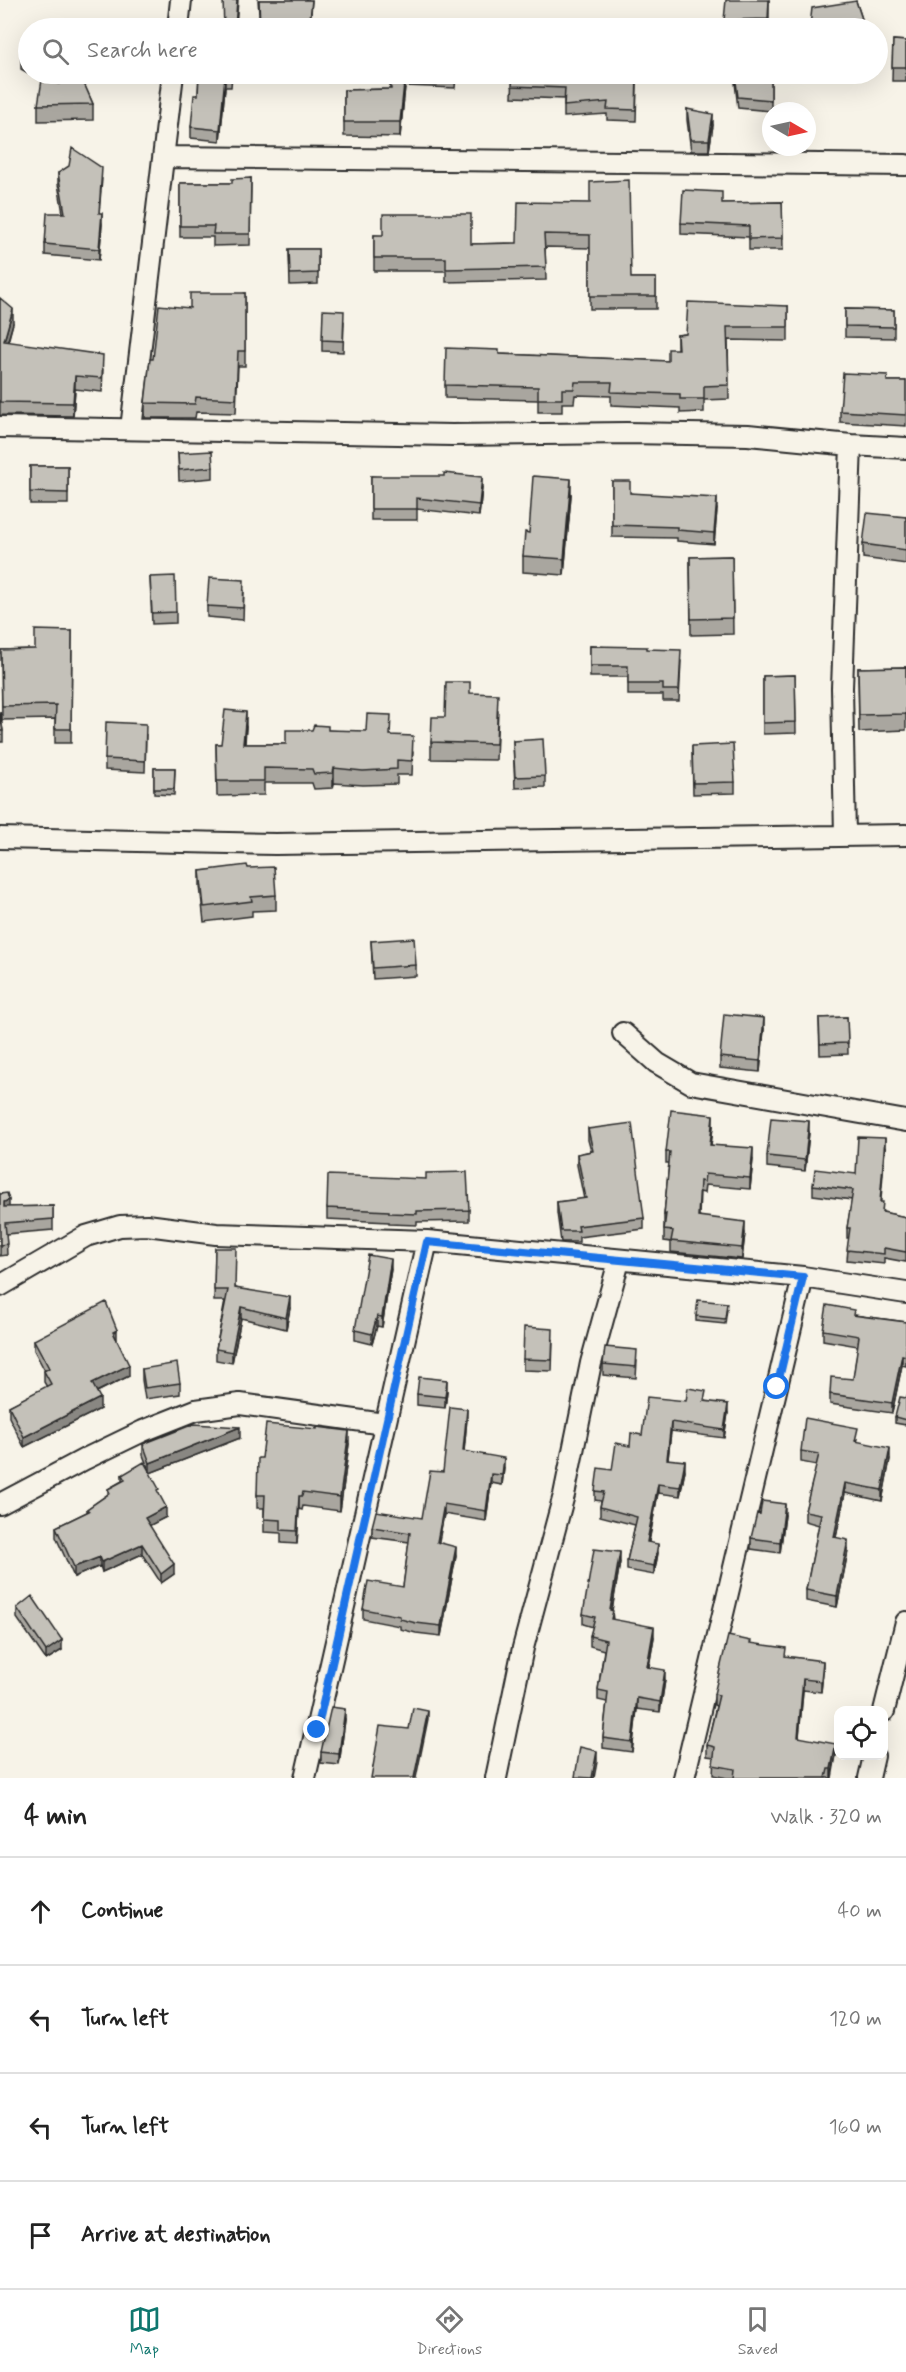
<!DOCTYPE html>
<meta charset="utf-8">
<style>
body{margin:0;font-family:Mynerve,sans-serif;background:#f2f2f2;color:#222}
.controls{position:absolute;right:18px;bottom:18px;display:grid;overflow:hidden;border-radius:12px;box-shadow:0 6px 24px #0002}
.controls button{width:54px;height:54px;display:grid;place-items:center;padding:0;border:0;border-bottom:2px solid #e0e0e0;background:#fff;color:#222;font:30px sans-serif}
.compass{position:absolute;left:762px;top:102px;width:54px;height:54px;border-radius:50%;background:#fff;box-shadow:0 6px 24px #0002;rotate:99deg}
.stop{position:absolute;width:18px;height:18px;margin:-14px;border:4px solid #1a73e8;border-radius:50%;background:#fff}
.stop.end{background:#1a73e8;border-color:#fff;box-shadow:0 2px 6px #0008}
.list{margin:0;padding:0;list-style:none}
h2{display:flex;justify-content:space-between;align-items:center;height:78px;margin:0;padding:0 24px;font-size:26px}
h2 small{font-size:20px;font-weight:400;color:#767676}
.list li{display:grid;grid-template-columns:39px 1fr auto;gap:18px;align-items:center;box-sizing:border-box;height:108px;padding:0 24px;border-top:2px solid #e0e0e0}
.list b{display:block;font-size:22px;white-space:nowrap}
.list em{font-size:20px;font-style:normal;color:#767676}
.icon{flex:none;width:33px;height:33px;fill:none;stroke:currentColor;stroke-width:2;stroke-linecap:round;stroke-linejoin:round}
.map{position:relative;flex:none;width:906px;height:1778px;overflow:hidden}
.search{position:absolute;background:#fff;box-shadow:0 6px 24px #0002;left:18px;right:18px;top:18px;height:66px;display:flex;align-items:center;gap:15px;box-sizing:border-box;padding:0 21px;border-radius:33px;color:#767676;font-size:22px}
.sheet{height:510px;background:#fff}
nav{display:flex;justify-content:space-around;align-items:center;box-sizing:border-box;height:84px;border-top:2px solid #e0e0e0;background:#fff;font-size:16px;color:#767676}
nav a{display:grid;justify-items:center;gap:3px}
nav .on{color:#0f766e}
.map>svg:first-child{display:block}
</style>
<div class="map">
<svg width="906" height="1778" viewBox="0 0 906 1778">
<rect width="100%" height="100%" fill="#f7f3e8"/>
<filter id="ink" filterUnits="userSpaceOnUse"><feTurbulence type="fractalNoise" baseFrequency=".0167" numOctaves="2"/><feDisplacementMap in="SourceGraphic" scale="12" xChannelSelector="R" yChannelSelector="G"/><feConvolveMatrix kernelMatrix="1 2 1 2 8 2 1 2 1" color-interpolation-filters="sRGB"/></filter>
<g filter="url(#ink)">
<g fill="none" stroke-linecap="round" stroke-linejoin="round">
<g stroke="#2b2b2b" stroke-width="24">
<path id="minor" d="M178 28 181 0
M164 157 906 165
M0 427 452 435 626 433 748 435 851 445 906 448
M131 429 173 74
M845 835 842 688 851 445
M0 838 275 844 906 835
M623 1033 657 1063 691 1083 906 1121
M0 1286 86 1236 120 1226 147 1225 216 1234 427 1241 803 1277 906 1293
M0 1504 85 1459 143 1431 196 1410 240 1404 384 1424
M884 1711 906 1622
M305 1778 427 1241
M496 1778 523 1648 564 1495 591 1363 619 1261
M684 1778 803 1277
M869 1778 874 1756"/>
</g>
<use href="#minor" stroke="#f7f3e8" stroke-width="20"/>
</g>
<path fill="#a9a69f" stroke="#2b2b2b" stroke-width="1.5" d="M258 0H312L310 28H260Z
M769 0V28H724V20Z
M856 1 865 28H810V26Z
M893 40 906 41V81H892Z
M28 52V73L21 69V53Z
M31 74H84L83 82 93 104V120L38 121V105L51 82Z
M199 74H232L231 87H225L220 141 191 138V127L198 95Z
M390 74H456L455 88 405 86 400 137 344 136V90L390 89Z
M513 74 637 84 636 121 607 120V114L564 117V99L512 97Z
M734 74H771V111L738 108Z
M687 109 713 125 709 151H691L687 120Z
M58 173 102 179 99 213 102 224 99 260 45 255V244L63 213 58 184Z
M251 178 250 245 213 246V237H180V183H232Z
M782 202 783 250H749V237L681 234V223L722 203Z
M590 203 631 278H656V309H590V248L545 247 546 280 446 282V271H374V235L471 244 517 243Z
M289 249H318V284L290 285Z
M245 293V366H238L236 413 196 412 195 418H145V403L153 359 190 308Z
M0 298 13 323 8 342 103 369 102 392 75 389 73 416 0 415Z
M788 306V341L728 340 729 399 704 400V412L680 413V408L611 405V396L575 395 574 403H562V412H538V400L445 398V385L499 354 668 361 677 349V335L686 334Z
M845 309 894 310V338L845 337Z
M344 322 343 352 322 351V340Z
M888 381H906V426L840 422V411Z
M178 453 213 467V478L179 481Z
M30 466H68V504H30Z
M371 476 482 488 479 516 417 509V520H371Z
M612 481 630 493 717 509 714 544 677 541V538L612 537Z
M571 495 564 575 523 572V556L529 533Z
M906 517V564L863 558V544Z
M732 556 733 634 691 635 690 557Z
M150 577 176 612V623L152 624Z
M244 591 243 620 207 617V606Z
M72 631 71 743H55V719L2 720 1 650 35 649Z
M590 646 647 649 681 661 679 701H663V695H628V677H590Z
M906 667V730L859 732 858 668Z
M795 675 796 733 763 734V676Z
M498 710 496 760 431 759V742L445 717Z
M0 712 3 731V742H0Z
M246 727 245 744H286L328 730 391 735 413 751 412 775H397V784L363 785 334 783 333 788 314 789 312 783H264V795L217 796 216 744H221Z
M146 735 145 772 105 770V759Z
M513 741 545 776V787L515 788Z
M692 746 735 782V793L693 794Z
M154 768H175L174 795 154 794Z
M248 868 276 895V910L252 911V916L204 922 200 886V871Z
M371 941 416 965V976L373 979Z
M847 1017 848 1054 820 1055 819 1018Z
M764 1029 760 1072 720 1068V1057Z
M713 1126 711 1145 753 1159 750 1189 705 1185 704 1193 700 1192 699 1216 745 1233 742 1259 671 1252V1242L664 1241V1215L669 1163H666V1152Z
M588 1129 644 1218V1229L579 1237V1242H561L557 1213V1202L584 1199 577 1165V1154L591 1151 588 1140Z
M809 1132 805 1171 767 1167V1156Z
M885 1148 880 1202 883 1212 906 1217V1262L884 1258V1264L847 1260 849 1238H847V1228L852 1200 813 1195V1185L856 1174Z
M0 1194 9 1207 53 1206V1230L6 1234 7 1255 0 1256Z
M327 1208 469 1210V1221L417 1222V1225L389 1224V1222L327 1219Z
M215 1248 236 1288 290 1308 286 1329 241 1318 232 1363 216 1360V1349L225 1301H214Z
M391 1269 382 1327 377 1326 372 1344 355 1340V1330Z
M727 1309 725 1324 696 1321V1316Z
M854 1315 906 1322V1366L902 1365 892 1413 830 1404V1394L853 1379 858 1346 823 1340V1330Z
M34 1340 117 1341 129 1376 97 1392 100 1409 24 1447 9 1417V1406L47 1387 44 1382V1371H45L34 1350Z
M553 1340 552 1371 523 1370V1359Z
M637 1361 636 1378 603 1375V1364Z
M142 1369 180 1383V1394L145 1399 142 1380Z
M447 1391 445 1408 417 1405V1394Z
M906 1398V1425L895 1423V1417Z
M686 1401H705L728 1413 724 1438 671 1431 668 1459 685 1470 680 1496 658 1493 649 1542 658 1553 654 1575 627 1570V1561L635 1525 600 1516V1507L601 1501 595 1500V1491L612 1470 630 1446 642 1435Z
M467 1418 464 1452 504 1468 502 1485 491 1483 486 1521 444 1514 438 1543 456 1556 441 1636 416 1633 400 1629V1626L363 1619V1609L403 1587 409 1542 372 1537V1527L422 1518Z
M240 1438 150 1473 143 1455V1444Z
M858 1439 857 1442 890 1459 882 1501 845 1493 836 1537 848 1551 837 1607 806 1601V1590L819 1525 805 1521V1511L817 1465 801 1462V1451Z
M349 1444 340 1511 303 1506 302 1510 299 1509 297 1544 281 1543V1533L264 1532V1508H257V1495L262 1458Z
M122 1475 159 1494 166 1517 149 1525 174 1574 161 1583 142 1554 102 1572 100 1566 74 1577 56 1537V1527L87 1512V1509L108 1494V1489L122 1481Z
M760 1514 785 1515 780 1553 751 1549V1538Z
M620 1562 612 1611 613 1620 654 1637 649 1667 665 1680 660 1712 637 1709 632 1752 603 1748V1738L607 1702 598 1700V1690L604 1650 590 1646V1636L593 1627 583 1624V1614Z
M17 1608 62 1650 46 1660 17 1618Z
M751 1643 823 1672 821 1692 803 1690 799 1737 836 1755 832 1778H727L713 1775 714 1757 707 1756V1745L716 1706 714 1705V1694Z
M345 1720 339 1765 321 1763V1752Z"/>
<path fill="#898782" stroke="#2b2b2b" stroke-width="1.5" d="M237 0H238L236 28H235Z
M405 74V86L400 137V122Z
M225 76V87L220 141V130Z
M713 114V125L709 151V140Z
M102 213V224L99 260V249Z
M13 309V323L4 354V341Z
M75 376V389L73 416V403Z
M482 477V488L479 516V505Z
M571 479V495L564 575V559Z
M717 498V509L714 544V533Z
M246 712V727L243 759V744Z
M334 768V783L333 788V773Z
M764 1018V1029L760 1072V1061Z
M713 1115V1126L710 1156V1145Z
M809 1121V1132L805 1171V1160Z
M885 1138V1148L880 1212V1202Z
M753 1148V1159L750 1189V1178Z
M9 1200V1211L4 1213V1202Z
M745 1222V1233L742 1259V1248Z
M391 1259V1269L382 1327V1317Z
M290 1297V1308L286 1329V1318Z
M241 1307V1318L232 1363V1352Z
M377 1316V1326L372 1344V1334Z
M117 1330V1341L113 1332Z
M902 1355V1365L892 1413V1403Z
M129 1365V1376L92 1394V1383Z
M447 1380V1391L445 1408V1397Z
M100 1398V1409L24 1447V1437Z
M728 1404V1413L724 1438V1430Z
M467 1409V1418L463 1461V1451Z
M671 1422V1431L667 1468V1459Z
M240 1427V1438L150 1473V1463Z
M349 1431V1444L340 1511V1497Z
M890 1448V1459L882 1501V1490Z
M504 1458V1468L502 1485V1475Z
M685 1461V1470L680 1496V1487Z
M491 1474V1483L486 1521V1511Z
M845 1483V1493L834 1547V1537Z
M658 1484V1493L647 1551V1542Z
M299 1496V1509L297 1544V1531Z
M444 1504V1514L437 1552V1542Z
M785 1504V1515L780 1553V1542Z
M166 1507V1517L145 1528V1518Z
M848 1540V1551L837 1607V1596Z
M142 1544V1554L102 1572V1562Z
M658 1544V1553L654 1575V1566Z
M456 1547V1556L441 1636V1626Z
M620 1552V1562L610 1621V1610Z
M100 1557V1566L74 1577V1567Z
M174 1564V1574L161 1583V1574Z
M654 1627V1637L647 1677V1667Z
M62 1640V1650L46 1660V1651Z
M823 1661V1672L821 1692V1681Z
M665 1670V1680L660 1712V1702Z
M803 1679V1690L798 1748V1737Z
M637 1698V1709L632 1752V1742Z
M345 1709V1720L339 1765V1754Z
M428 1711V1719L416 1778H414Z
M836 1744V1755L831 1778V1769Z
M597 1751V1762L594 1778H592Z"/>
<path fill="#c4c1b9" stroke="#2b2b2b" stroke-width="1.5" d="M223 0H237L235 28H224Z
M259 0H312L310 19 290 17V28H260Z
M726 0H769L768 19 724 20Z
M856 1 865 28H821L822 24 810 26 812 8Z
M893 40 906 41V67H892Z
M21 52H28V56L21 53Z
M64 74H83V81L93 104 38 105 42 80 60 84Z
M199 74H231V76H225L220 130 191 127 194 95H198Z
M390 74H405L400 122H344V90L391 89Z
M513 74H637L636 110 607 109 608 102 564 106 565 88 512 86Z
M735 74H771V100L738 97Z
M687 109 713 114 709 140H691Z
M72 148 102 168 99 213H102L99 249 45 244 47 213H65L58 173 69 166Z
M251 178 250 234H213L214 226H180V183H232V179Z
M629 180 631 278H656V296H590V235L544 234 546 267 446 269V258H374V235H383V214H471V244L517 243 518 202 590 203V182Z
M683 190 722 192V203L782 202 783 238 749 239V226L681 223Z
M289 249H318V273L290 274Z
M190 293H245V351H238L236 399 196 397 195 404 145 403 150 359H153L159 305 190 308Z
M0 298 13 309 4 341 103 355 102 378 75 376 73 403 0 402Z
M688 302 788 306V327H727L729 385 704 386V399H680V394L611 392 612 382H575L574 389H562V399H538V387L445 385 446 348 499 350V354L668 361V349H678L677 335 686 334Z
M845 309 894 310V327L845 326Z
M323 310 344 311 343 341 322 340Z
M843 373 888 375 887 381H906V415L840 411Z
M212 451 213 467 179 470 178 453Z
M30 466H68V493L30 492Z
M444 473 482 477 479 505 417 498V509H371V476H444Z
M533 476 571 479 564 559 523 556 525 532 529 533Z
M612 481H630V493L717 498 714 533 677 530V527L612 525Z
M867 513 906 517V550L863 544Z
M732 556 733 618 691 619 690 557Z
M175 576 176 612 152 613 150 577Z
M209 578 244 580 243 608 207 606Z
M35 630 72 631 71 729H55L56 705 2 706 1 650 35 649Z
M590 646 647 647V649L681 650 679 690H663V684H628V666H590Z
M906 667V714L859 715 858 668Z
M795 675 796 722 763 723V676Z
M446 682H470V693L498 694 496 744 431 742 432 717H445Z
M225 710 246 712 243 744H286V730H312L314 725 328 726V730L366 731 367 714 391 715 390 735 413 736 412 761 397 760V769L363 771 334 768 333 773 314 774 312 769 264 768V781H217L216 744H221Z
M0 712 3 731H0Z
M106 722 146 724 145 761 105 759Z
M543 739 545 776 515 777 513 741Z
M733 744 735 782 693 783 692 746Z
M154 768H175L174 789H154Z
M247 865 248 868 274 867 276 895 251 897 252 901 204 907 200 871Z
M414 938 416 965 373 968 371 941Z
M724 1014 764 1018 760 1061 720 1057Z
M847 1017 848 1043 820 1044 819 1018Z
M671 1110 713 1115 710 1145 753 1148 750 1178 705 1174 704 1182 700 1181 698 1216 745 1222 742 1248 671 1241 673 1231 664 1230 666 1214 664 1215 670 1152H666Z
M771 1118 809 1121 805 1160 767 1156Z
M632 1123 644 1218 578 1226 579 1231H561L557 1202 586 1198 577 1154 593 1151 588 1129Z
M858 1137 885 1138 880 1202H883L882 1212 906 1217V1252L884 1248V1254L847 1250 850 1228H847L853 1190 813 1185 815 1169 856 1174Z
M467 1172 469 1210 417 1211V1214L389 1213V1211L327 1208 328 1175 426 1179V1173Z
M7 1193 9 1200 4 1202V1207L53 1206V1219L5 1223 7 1244 0 1245V1194Z
M215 1248H236L235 1288 290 1297 286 1318 241 1307 232 1352 216 1349 228 1290H214Z
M368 1255 391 1259 382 1317 377 1316 372 1334 355 1330Z
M698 1300 727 1303 725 1319 696 1316Z
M106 1302 117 1330 113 1332 129 1365 92 1383 100 1398 24 1437 9 1406 51 1384 44 1371 49 1368 34 1340Z
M827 1305 854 1310 853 1315 906 1322V1356L902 1355 892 1403 830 1394 831 1377 853 1379 859 1336 823 1330Z
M524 1327 553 1329 552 1360 523 1359Z
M605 1347 637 1350 636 1367 603 1364Z
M177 1363 180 1383 145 1388 142 1369Z
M419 1377 447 1380 445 1397 417 1394Z
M688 1388 706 1391 704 1401 728 1404 724 1430 671 1422 667 1459 685 1461 680 1487 658 1484 647 1542 658 1544 654 1566 627 1561 637 1517 600 1507 604 1492 595 1491 598 1468 612 1470 616 1443 630 1446 631 1433 642 1435 647 1397 686 1401Z
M900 1397 906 1398V1420L895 1417Z
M450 1407 467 1409 463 1451 504 1458 502 1475 491 1474 486 1511 444 1504 437 1542 456 1547 441 1626 416 1623 400 1619V1616L363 1609 368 1581 403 1587 410 1533 372 1527 376 1511 422 1518 430 1471 443 1472Z
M805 1418 858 1428 855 1441 890 1448 882 1490 845 1483 834 1537 848 1540 837 1596 806 1590 821 1514 805 1511 819 1454 801 1451Z
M194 1424 240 1427 150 1463 143 1444Z
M266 1424 317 1429V1427L349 1431 340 1497 303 1492 302 1496H299L297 1531 281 1530V1520L264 1519 265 1495H257L258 1458H262Z
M144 1462 159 1489 157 1490 166 1507 145 1518 174 1564 161 1574 142 1544 102 1562 100 1557 74 1567 56 1527 89 1511 87 1509 110 1493 108 1489 125 1480 122 1475Z
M762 1501 785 1504 780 1542 751 1538 757 1513 760 1514Z
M594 1549 620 1552 610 1610 613 1611 611 1619 654 1627 647 1667 665 1670 660 1702 637 1698 632 1742 603 1738 608 1692 598 1690 606 1640 590 1636 595 1617 583 1614Z
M32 1596 62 1640 46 1651 17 1608Z
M728 1636 751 1641 750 1643 786 1648 785 1656 823 1661 821 1681 803 1679 798 1737 836 1744 831 1769H828L826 1778H734L735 1769 713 1765 715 1747 707 1745 719 1695 714 1694Z
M331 1707 345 1709 339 1754 321 1752Z
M413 1708 428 1711 414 1778H371L380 1726 409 1729Z
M580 1747 597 1751 592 1778 575 1777Z"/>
</g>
<g fill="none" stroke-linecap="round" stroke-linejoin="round" filter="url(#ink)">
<path stroke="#1a73e8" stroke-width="8" d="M317 1730 427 1242 803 1277 777 1387"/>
</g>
</svg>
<div class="controls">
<button><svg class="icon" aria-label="locate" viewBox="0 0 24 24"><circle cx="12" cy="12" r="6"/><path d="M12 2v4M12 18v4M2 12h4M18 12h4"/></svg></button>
</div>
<svg class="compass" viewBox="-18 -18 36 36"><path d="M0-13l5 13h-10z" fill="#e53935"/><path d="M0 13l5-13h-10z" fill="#767676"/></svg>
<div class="stop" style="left:777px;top:1387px"></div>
<div class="stop end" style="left:317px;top:1730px"></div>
<div class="search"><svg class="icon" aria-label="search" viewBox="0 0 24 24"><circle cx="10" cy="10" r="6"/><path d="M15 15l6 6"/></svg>Search here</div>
</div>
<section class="sheet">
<h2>4 min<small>Walk · 320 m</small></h2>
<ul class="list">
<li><svg class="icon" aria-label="ahead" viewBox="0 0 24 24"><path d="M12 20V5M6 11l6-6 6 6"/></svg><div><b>Continue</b></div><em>40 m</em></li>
<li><svg class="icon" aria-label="left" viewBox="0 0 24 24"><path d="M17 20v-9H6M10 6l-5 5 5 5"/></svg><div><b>Turn left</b></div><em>120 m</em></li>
<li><svg class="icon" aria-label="left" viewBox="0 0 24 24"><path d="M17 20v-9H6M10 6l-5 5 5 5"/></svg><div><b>Turn left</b></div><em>160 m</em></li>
<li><svg class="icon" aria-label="arrive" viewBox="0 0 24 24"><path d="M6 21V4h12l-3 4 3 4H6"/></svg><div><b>Arrive at destination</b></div></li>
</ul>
</section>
<nav>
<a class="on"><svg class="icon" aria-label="map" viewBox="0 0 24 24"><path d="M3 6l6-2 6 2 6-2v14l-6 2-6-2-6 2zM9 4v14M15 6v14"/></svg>Map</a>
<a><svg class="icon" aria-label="directions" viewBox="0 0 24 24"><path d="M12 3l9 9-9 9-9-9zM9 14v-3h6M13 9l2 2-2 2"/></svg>Directions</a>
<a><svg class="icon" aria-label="saved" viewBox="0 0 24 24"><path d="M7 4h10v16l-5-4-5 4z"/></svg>Saved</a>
</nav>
